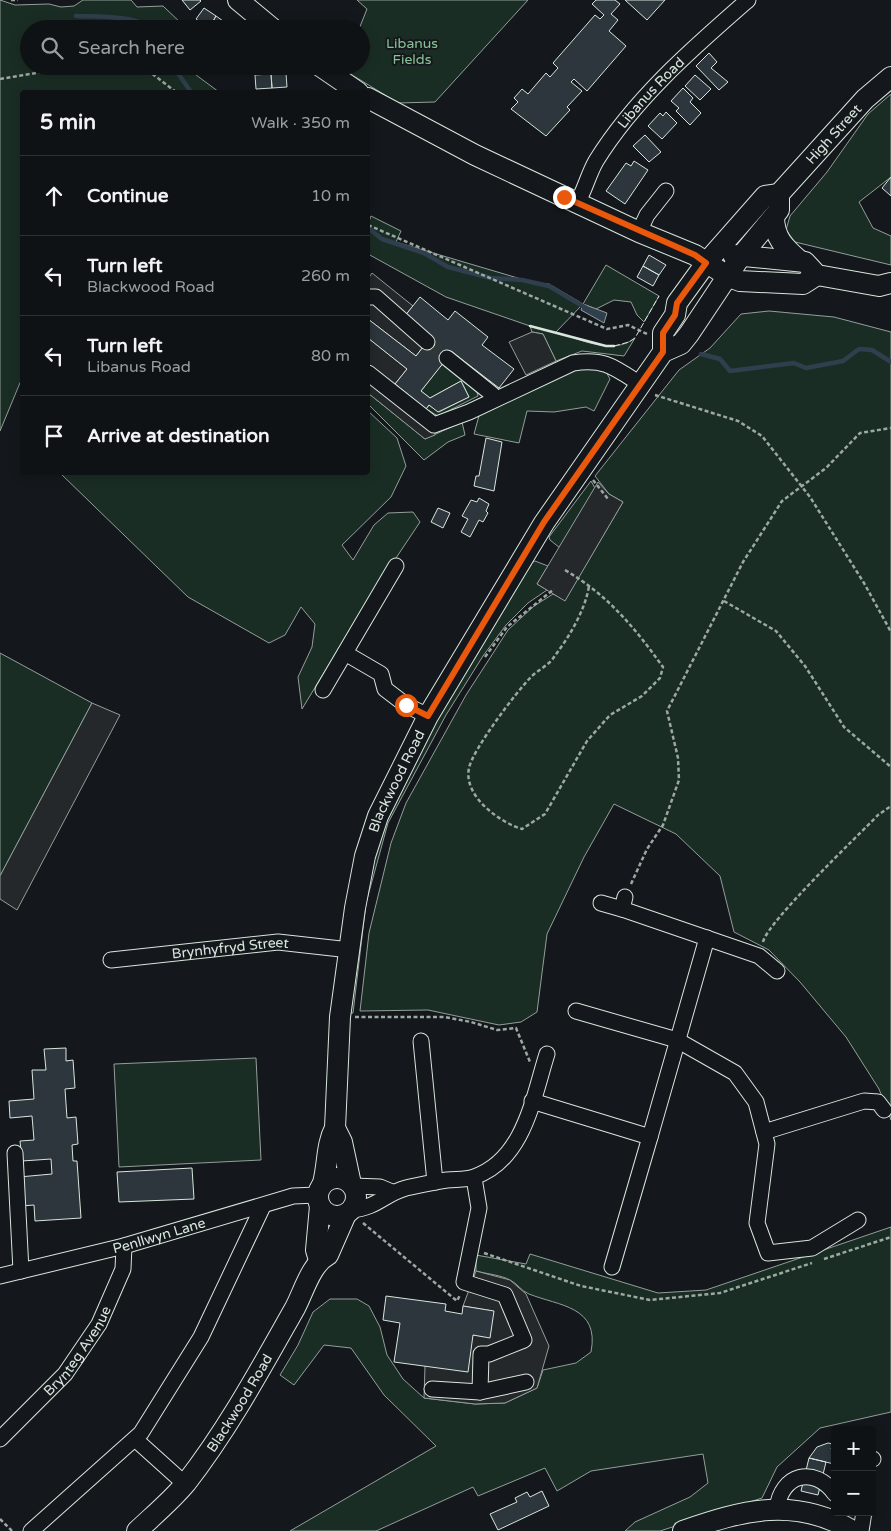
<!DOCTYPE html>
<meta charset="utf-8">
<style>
body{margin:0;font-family:"Varela Round",sans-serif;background:#181b1e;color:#f1f3f6}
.controls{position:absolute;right:15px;bottom:15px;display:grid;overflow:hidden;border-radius:5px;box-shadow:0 2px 12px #0003}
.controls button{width:45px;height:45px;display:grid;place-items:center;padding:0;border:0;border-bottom:1px solid #2f3234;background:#0f1215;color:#f1f3f6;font:25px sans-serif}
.stop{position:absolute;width:15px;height:15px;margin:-11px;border:4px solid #ea580c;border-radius:50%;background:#fff}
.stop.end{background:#ea580c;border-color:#fff;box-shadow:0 1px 5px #0008}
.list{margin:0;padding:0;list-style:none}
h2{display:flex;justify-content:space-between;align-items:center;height:65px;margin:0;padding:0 20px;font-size:21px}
h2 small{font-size:16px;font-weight:400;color:#9b9ea0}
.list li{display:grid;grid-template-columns:32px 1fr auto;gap:15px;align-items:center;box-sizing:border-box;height:80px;padding:0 20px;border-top:1px solid #2f3234}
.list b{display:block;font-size:19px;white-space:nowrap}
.list p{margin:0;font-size:16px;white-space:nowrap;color:#9b9ea0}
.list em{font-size:16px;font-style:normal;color:#9b9ea0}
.icon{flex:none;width:28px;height:28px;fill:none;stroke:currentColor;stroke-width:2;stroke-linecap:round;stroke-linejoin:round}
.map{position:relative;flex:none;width:891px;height:1531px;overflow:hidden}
.search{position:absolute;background:#0f1215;box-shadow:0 2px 12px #0003;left:20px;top:20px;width:350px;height:55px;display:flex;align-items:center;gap:12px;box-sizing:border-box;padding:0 18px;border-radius:28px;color:#9b9ea0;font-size:19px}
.panel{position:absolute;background:#0f1215;box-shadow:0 2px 12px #0003;left:20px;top:90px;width:350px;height:385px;border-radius:5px}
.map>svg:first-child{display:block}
</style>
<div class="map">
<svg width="891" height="1531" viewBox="0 0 891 1531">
<rect width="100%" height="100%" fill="#14181c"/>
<path fill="#1a2d24" stroke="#939e99" d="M0 0 15 5 49 4 61 7 74 6 83 0H131L137 7 163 6 182 24 178 29H29V66H184L219 92H22V378L0 431Z
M357 0H528L435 102 398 103 344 70 345 66H361V29H359L367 9Z
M891 94V177L859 202 873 228 891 236V265L795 242 786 230 790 216 827 172 868 114Z
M371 216 401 231 396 242 538 284H549L583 304 606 265 659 296 644 322 637 315 631 302 614 300 596 309 583 304 556 332C580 339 612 356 635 338L624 356 582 351 556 361 543 334 532 332 530 326 446 297 368 254V224Z
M769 311 834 317 891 332V1120L879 1089 846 1037 800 982 769 950 734 932 720 876 676 834 614 804 584 857 547 934 537 1012 521 1022 499 1025 428 1010 360 1011 369 933 391 843 406 803 466 695 508 630 534 606 553 594 565 600 623 502 609 494 595 476 679 370 710 348 741 314Z
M442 364 477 392 478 396 438 416 426 409 429 405 439 412 469 397 461 381 430 398 421 391Z
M593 365 605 370 610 379 594 411 586 407 554 412 527 411 519 443 474 434 480 412 571 370Z
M368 393 425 439 462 422 465 435 448 442 424 460 368 404Z
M368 411 397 438 406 466 391 497 342 545 353 560 374 525 388 513 413 512 420 522 366 603 302 709 298 677 312 647 315 624 301 607 285 635 269 643 188 597 60 473 368 472Z
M591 481 595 488 560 548 550 540 549 537Z
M535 561 548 566 537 584 547 590 528 603 506 625 483 656 446 715 388 823 366 903 353 1013H350L371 868 385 818 449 694 531 563Z
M0 653 92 703 0 876Z
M256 1058 261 1160 119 1167 114 1064Z
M891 1227V1412L820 1428 777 1467 762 1498 660 1531H625L635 1522 690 1497 708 1483 703 1454 591 1471 557 1491 545 1468 478 1496 473 1487 376 1531H290L436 1446 384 1395 351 1348 324 1345 294 1385 280 1375 298 1345 313 1312 330 1299H357L369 1306 380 1327 387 1355 403 1379 424 1398 475 1404 505 1403 537 1388 543 1370 576 1363 591 1352C600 1306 559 1306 529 1294 521 1291 517 1283 510 1280 501 1275 487 1274 476 1271V1255L526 1264 530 1254 658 1293 706 1290Z"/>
<path fill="#24282b" stroke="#939e99" d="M372 273 413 306 404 317 430 338 416 356 368 319V279Z
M532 332 543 334 556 361 526 375 509 342Z
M368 338 407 369 395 384 434 415 435 435 425 439 368 393Z
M598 482 609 494 623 502 565 601 537 584Z
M92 703 120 715 17 910 0 899V876Z
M476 1271 510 1280 526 1294 549 1346 537 1388 505 1403 475 1404 424 1398 425 1366 473 1335 490 1337 493 1311 463 1306Z"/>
<path fill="#2f3f4d" stroke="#939e99" d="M583 304 607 313 604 323 581 310Z"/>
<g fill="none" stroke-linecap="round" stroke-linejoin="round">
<path stroke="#2f3f4d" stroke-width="4.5" d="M76 16C93 17 140 15 149 29
M173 66 191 92
M368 228 382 239 424 253 448 267 491 278 522 280 549 286 586 308
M701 354 720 359 730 371 794 363 806 368 843 361 859 349 872 350 891 362"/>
</g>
<path fill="#2c363c" stroke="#d8e6dc" d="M182 0H200L201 1 190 10Z
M596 0H615L620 4 611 14 618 20 609 31 626 46 587 91 574 79 571 82 582 91 567 107 570 110 546 136 511 109 518 102 514 98 522 89 528 94 546 73 550 77 558 68 553 63 595 15 600 19 604 15 592 4Z
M625 0H665L647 20Z
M204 8 216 16 209 28 196 19Z
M216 16 229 25 227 29 209 28Z
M709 53 717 62 711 68 728 82 719 90 696 66Z
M286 73 287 87 272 88 271 74Z
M271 74 272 88 256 89 255 75Z
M695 75 711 89 700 100 685 86Z
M683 88 693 98 690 102 701 113 690 125 676 111 679 108 671 101Z
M666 112 677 123 662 139 648 126 660 113 663 116Z
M645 135 661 152 649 162 633 146Z
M634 161 648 170 625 204 606 191 626 163 631 166Z
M891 177V196L882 188Z
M649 255 666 265 659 275 643 266Z
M643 266 659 275 653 286 637 277Z
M420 297 448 320 455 311 488 337 482 345 514 369 499 388 452 352 421 391 430 398 461 381 469 397 438 412 429 405 426 409 395 384 407 369 368 338V319L416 356 430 338 404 317Z
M486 438 502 442 494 491 474 486 476 476H479Z
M479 498 489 504 486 511 488 513 483 522 479 520 470 537 461 532 468 519 462 516 471 500 477 502Z
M438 508 450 513 443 528 431 522Z
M66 1048V1061L73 1060 75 1088 65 1089 67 1118 76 1117 78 1144 72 1145 73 1161H77L81 1218 35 1221 34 1205 21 1206 19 1177 52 1174 51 1159 22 1161 20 1141 34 1140 32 1116 10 1118 9 1101 34 1099 32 1070H46L44 1049Z
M192 1168 194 1199 119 1202 117 1172Z
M386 1296 446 1304 445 1311 462 1314 463 1306 494 1311 490 1338 473 1335 468 1372 394 1362 400 1323 383 1320Z
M828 1443 833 1444 831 1449 835 1450 834 1464 809 1458 817 1447Z
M809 1458 826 1462 818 1495 801 1491Z
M542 1491 549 1506 498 1530 490 1514 517 1502 515 1498 527 1492 530 1497Z"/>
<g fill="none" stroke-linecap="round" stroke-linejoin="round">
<path stroke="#313739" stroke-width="15" stroke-dasharray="15 8" stroke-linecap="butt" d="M427 342 447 358"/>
<g stroke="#d8e6dc" stroke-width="17">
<g id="minor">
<path id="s1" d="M577 203C585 190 588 175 596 161 635 98 693 48 748 0"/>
<path d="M639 232 647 215 666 191"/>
<path d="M368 297H376L427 342"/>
<path d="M447 358 492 394 495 399"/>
<path d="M368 373 434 425 469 412 573 363C604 358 614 367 640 384"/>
<path d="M345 653 381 674 385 689 406 705 428 716"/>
<path d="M323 690 396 566"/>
<path d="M601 903 622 909 625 897"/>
<path d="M622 909 759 956 777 971"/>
<path id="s2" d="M111 960 278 942 350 950"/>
<path d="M576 1011 677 1040 735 1073 756 1102 767 1144 757 1223 768 1253 812 1248 858 1220"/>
<path d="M421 1041 435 1182"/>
<path d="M532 1101 650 1137 707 938"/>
<path d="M764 1132 864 1101 878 1102 884 1110"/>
<path d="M15 1153 21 1271"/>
<path d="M474 1178 479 1208 464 1282 505 1295 524 1340 489 1354H481L480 1392"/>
<path d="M353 1186 380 1187 392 1192"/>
<path d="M351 1210C377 1208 384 1194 406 1188 420 1185 433 1182 447 1180 456 1179 466 1180 474 1177 524 1160 533 1098 547 1054"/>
<path d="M612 1267 650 1137"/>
<path id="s3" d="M0 1276 124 1246 293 1196 317 1195"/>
<path d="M432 1389 480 1392 526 1382"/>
<path id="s4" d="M0 1439 65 1374 99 1324 123 1269 124 1246"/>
<path d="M135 1439 185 1484"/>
<path d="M872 1459H873"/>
<path d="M777 1509C781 1474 814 1465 835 1494"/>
<path d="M31 1531 141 1433 201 1337 263 1206"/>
<path d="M861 1531 864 1512"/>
</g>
</g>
<g stroke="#d8e6dc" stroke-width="22">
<g id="major">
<path d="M238 0 273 29"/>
<path d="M320 66 358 92"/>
<path d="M368 98 475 155 639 232 695 255 729 277 740 281 803 284 817 275"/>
<path d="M774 216C774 238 784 247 800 261"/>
<path d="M733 255 805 262 817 275 879 286 891 283"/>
<path d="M663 352V333L675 315 677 303 706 263 765 196 779 194"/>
<path d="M335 1128 342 1142 351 1184"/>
<circle cx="337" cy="1197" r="19"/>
<path id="s5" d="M323 1183C328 1164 326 1145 335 1128L340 1017 355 908 365 856 378 816 428 716 544 523 663 352 681 344 689 334 741 256 779 210V194L865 99 891 77"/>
<path d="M319 1260 316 1250 320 1206"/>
<path id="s6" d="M137 1531C154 1515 172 1500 186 1483 228 1429 261 1368 295 1308 304 1291 311 1264 328 1255L346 1214"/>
<path d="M683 1531C743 1510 795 1496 853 1531"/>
</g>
</g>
<path stroke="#9da8a2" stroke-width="2.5" stroke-dasharray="4 2.5" stroke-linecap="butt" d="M11 0H18
M142 66 176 92
M0 79 78 66
M368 225 607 329 628 325 647 334
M655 395 738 421 762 436 810 497 864 583 891 632
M593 480 608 499
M565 570C609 596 634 627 663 667L660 678 642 696 610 715 587 741 545 814 522 829C499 822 463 796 469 768 473 749 517 691 531 677 538 670 549 665 554 657 569 637 585 611 589 586
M724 601 776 631 805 666 844 727 891 767
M485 657 507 627 554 589
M631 884 647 849 663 825 679 780 678 758 667 711 743 562 782 501 826 468 860 433 891 428
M763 942C768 921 858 836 878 815L891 806
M355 1017H445L471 1022 497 1030 516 1028 530 1062
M363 1223 457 1301 460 1295
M484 1253 581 1286 650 1300 720 1293 812 1263
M824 1259 891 1237
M0 1519 12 1531"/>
<use href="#minor" stroke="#14181c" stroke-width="15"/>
<use href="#major" stroke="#14181c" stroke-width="20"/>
<path stroke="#d8e6dc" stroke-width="1" stroke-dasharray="6 2.5" stroke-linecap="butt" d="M614 346 629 342 635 338 659 296"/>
<path stroke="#d8e6dc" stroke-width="2.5" d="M530 326 606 346H614"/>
</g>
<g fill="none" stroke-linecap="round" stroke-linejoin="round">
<path stroke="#ea580c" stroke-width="6" d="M406 705 428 716 544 522 663 352V333L675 315 677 303 706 263 695 255 564 197"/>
</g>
<g text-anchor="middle" stroke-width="4" stroke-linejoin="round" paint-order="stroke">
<g font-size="14" fill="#8ac095" stroke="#14181c">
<text x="412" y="48">Libanus<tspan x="412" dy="16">Fields</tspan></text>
</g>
<g font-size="14" fill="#d8e6dc" stroke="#14181c">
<text dy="5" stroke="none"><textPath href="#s1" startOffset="134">Libanus Road</textPath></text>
<text dy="5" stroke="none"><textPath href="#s5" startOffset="1201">High Street</textPath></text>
<text dy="5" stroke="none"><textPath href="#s5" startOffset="412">Blackwood Road</textPath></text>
<text dy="5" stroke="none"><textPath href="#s2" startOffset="120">Brynhyfryd Street</textPath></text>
<text dy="5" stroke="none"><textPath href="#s3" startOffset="164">Penllwyn Lane</textPath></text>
<text dy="5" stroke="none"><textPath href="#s4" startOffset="118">Brynteg Avenue</textPath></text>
<text dy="5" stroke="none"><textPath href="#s6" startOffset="165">Blackwood Road</textPath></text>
</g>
</g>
</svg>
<div class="controls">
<button>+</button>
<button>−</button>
</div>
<div class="stop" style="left:406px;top:705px"></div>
<div class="stop end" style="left:564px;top:197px"></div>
<div class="search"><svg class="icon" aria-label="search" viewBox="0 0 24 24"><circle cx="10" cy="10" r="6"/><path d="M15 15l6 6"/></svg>Search here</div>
<section class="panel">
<h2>5 min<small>Walk · 350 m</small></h2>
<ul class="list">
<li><svg class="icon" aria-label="ahead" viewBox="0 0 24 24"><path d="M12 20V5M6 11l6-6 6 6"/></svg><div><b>Continue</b></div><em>10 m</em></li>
<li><svg class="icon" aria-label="left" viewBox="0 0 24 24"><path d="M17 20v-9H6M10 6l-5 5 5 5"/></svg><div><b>Turn left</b><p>Blackwood Road</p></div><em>260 m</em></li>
<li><svg class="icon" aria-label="left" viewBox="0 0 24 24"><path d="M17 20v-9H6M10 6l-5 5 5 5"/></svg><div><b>Turn left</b><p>Libanus Road</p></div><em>80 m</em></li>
<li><svg class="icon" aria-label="arrive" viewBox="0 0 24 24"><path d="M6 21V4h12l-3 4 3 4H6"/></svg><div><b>Arrive at destination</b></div></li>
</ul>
</section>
</div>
